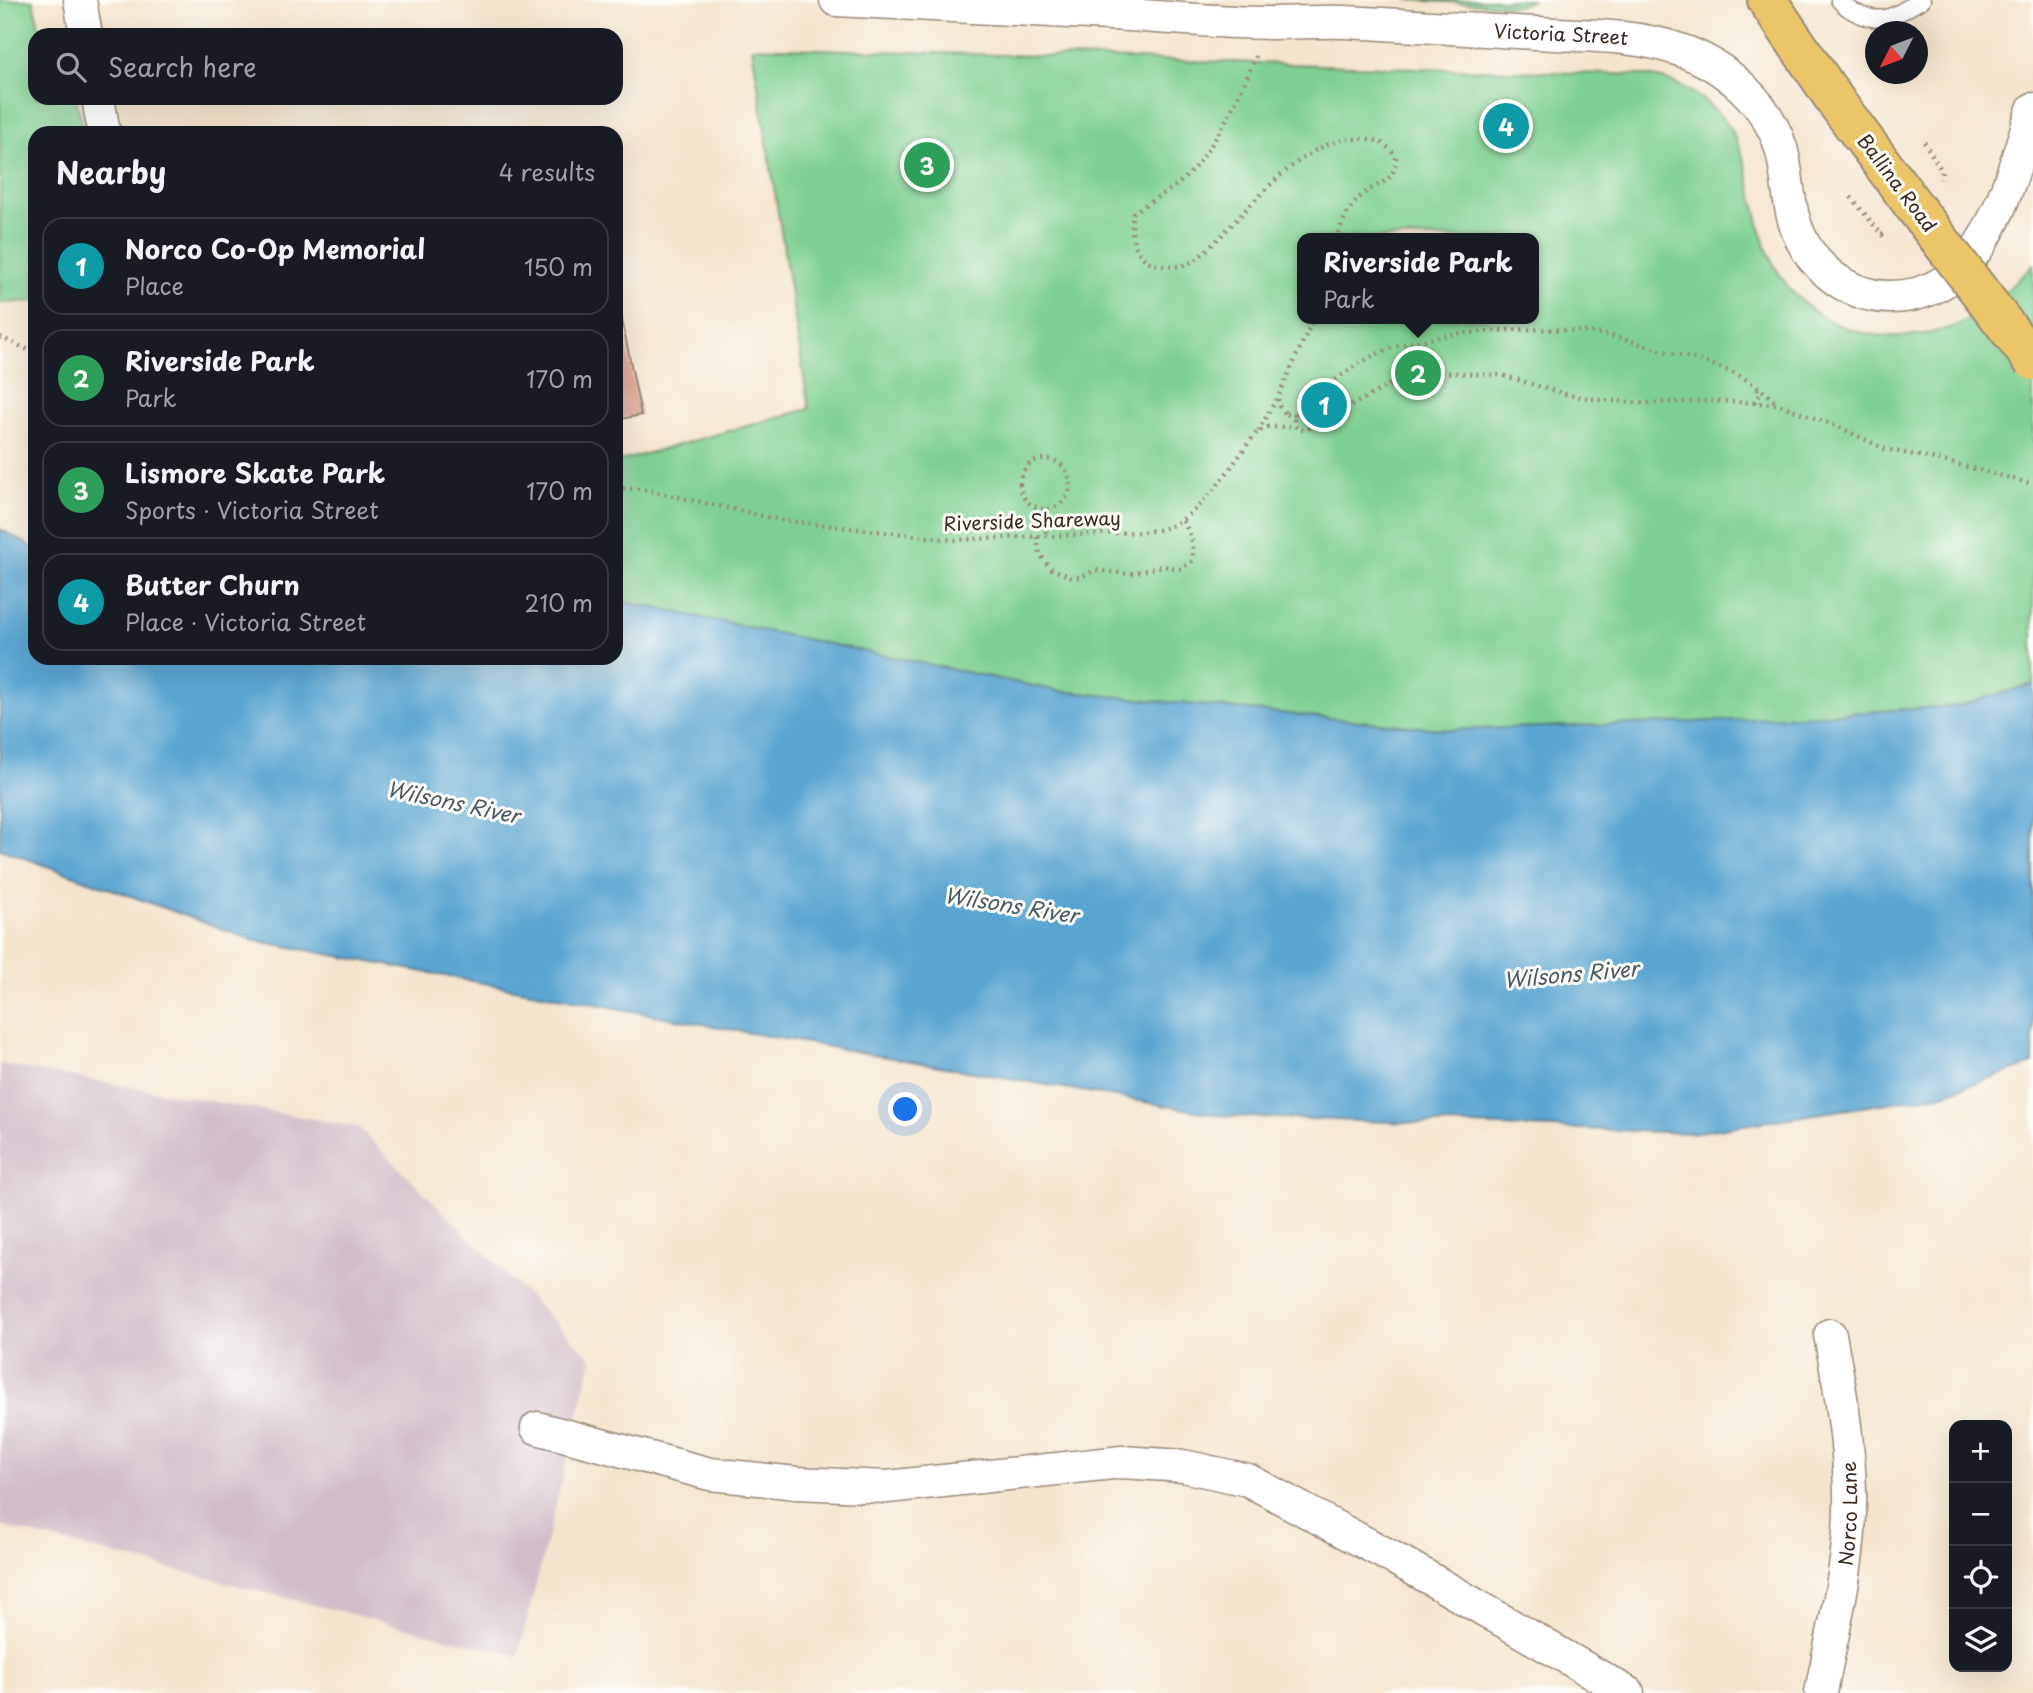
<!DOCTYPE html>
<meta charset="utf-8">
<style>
body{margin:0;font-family:"Playpen Sans",sans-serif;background:#20242c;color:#f1f3f6}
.controls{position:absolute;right:21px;bottom:21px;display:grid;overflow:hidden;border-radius:14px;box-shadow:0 7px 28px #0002}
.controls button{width:63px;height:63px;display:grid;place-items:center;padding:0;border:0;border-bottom:2px solid #363941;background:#171b24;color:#f1f3f6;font:35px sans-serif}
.compass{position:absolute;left:1865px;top:21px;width:63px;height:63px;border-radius:50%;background:#171b24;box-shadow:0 7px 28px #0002;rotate:228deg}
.you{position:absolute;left:906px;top:1110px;width:24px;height:24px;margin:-18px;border:5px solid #fff;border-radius:50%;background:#1a73e8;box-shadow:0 0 0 10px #1a73e833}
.badge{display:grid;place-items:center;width:46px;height:46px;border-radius:50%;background:#d690ce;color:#fff;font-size:23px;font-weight:700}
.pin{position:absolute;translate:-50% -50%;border:4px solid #fff;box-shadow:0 2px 7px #0006}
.popup{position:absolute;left:1297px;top:233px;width:242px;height:91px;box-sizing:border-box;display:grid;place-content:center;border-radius:14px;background:#171b24;filter:drop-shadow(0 2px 5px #0005);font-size:23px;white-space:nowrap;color:#9ea1a6}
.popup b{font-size:26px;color:#f1f3f6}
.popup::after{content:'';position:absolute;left:50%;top:100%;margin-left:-14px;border:14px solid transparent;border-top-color:#171b24}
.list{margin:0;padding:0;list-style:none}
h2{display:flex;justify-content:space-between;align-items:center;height:91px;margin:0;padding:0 28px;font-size:30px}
h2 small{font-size:23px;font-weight:400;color:#9ea1a6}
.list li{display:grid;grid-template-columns:46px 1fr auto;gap:21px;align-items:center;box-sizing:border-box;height:98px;margin:0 14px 14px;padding:0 14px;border:2px solid #363941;border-radius:21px}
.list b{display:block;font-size:26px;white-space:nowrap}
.list p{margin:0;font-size:23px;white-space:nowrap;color:#9ea1a6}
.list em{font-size:23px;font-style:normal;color:#9ea1a6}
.icon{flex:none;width:38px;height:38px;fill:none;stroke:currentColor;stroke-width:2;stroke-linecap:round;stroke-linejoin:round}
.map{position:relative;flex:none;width:2033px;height:1693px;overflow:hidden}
.search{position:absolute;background:#171b24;box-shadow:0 7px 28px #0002;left:28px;top:28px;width:595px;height:77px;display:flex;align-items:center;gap:18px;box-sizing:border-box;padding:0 24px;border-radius:21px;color:#9ea1a6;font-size:26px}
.panel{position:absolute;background:#171b24;box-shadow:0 7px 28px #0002;left:28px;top:126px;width:595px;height:539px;border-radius:21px}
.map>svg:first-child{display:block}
</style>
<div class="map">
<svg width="2033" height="1693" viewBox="0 0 2033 1693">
<rect width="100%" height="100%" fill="#fdfcf7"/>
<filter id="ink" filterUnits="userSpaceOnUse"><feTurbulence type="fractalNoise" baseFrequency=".0143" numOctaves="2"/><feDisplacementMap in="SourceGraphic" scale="14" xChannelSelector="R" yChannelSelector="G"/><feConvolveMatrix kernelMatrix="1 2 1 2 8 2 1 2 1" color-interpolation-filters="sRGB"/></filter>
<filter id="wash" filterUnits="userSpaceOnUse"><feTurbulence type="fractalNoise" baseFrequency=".00686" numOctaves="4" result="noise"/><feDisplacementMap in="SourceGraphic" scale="28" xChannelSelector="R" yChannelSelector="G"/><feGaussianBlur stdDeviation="1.57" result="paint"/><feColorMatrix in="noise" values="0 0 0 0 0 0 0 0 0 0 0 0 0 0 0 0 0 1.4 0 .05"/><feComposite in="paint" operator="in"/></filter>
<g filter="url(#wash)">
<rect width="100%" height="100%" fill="#f5e4cd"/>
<path fill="#d1bdc9" d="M0 1064 358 1127 592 1359 518 1656 0 1526Z"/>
<path fill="#7ed091" stroke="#5c7d58" stroke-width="2" fill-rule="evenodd" d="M0 0H33L41 35H35V98H76L84 133H35V301L0 303Z
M1408 0H1533L1517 6Z
M752 47 1643 75C1655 78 1669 79 1679 85 1697 94 1721 112 1731 130 1754 170 1752 219 1772 261 1806 330 1879 349 1949 328 1970 322 2019 282 2033 264V684L1958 706 1722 721 1450 730 1058 691 616 600V462L809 409ZM1302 238H1534V319H1302Z"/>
<path fill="#5aa5d2" stroke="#4a6878" stroke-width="2" d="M0 529 35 548V658H616V600L1058 691 1449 730 1722 721 1958 706 2033 684V1064L1940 1095 1691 1133 1224 1116 750 1033 253 940 0 849Z"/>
<g id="blocks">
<path fill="#d5947b" d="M551 127 552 133H524V132Z
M617 295 641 415 616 420V296Z"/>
</g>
</g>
<g filter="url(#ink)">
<use href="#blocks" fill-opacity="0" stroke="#988776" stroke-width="2"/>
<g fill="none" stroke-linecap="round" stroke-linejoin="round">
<g stroke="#988776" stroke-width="19">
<path id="lane" d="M1839 0C1849 12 1870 21 1886 18 1898 15 1911 5 1922 0"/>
</g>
<g stroke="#988776" stroke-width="35">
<g id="street">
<path d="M80 0 86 35"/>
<path id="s1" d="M836 0C933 5 1031 10 1128 15 1176 18 1225 23 1273 23 1298 23 1322 21 1346 22 1410 25 1473 30 1536 33 1583 36 1635 34 1680 50 1725 65 1767 102 1781 148 1788 172 1787 197 1794 220 1806 263 1844 296 1889 297 1986 298 2009 181 2033 109"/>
<path d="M98 98 104 133"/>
<path d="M537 1428 710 1474 797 1483 887 1487 1122 1462 1183 1466 1248 1480 1410 1567 1628 1693"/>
<path id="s2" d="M1821 1693C1833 1628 1852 1560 1850 1493 1849 1440 1840 1387 1830 1335"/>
</g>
</g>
<g stroke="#988776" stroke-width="42">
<path id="primary" d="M1767 0 1839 106 1916 209"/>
</g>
<path stroke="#988776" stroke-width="4.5" stroke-dasharray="2 5" stroke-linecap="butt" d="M1256 56C1240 95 1212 156 1179 183 1165 194 1148 202 1133 213 1129 237 1135 263 1163 266 1172 267 1181 267 1189 263 1201 258 1212 244 1222 235 1254 202 1305 139 1354 139 1375 138 1382 140 1396 156 1396 186 1375 181 1358 199 1347 210 1342 224 1336 238
M1924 142 1942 171 1940 179
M1851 197 1882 235 1886 232
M0 337 35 353
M1278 399 1279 406 1287 415
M1754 402 1760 395 1756 386
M1294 421a9 9 0 1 1 18 0a9 9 0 1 1-18 0Z
M1286 414 1296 415C1325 386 1361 356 1401 345 1455 330 1552 324 1607 335 1628 339 1648 347 1668 352 1707 362 1749 373 1777 404
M1308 429 1406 376 1433 372 1502 375 1568 395 1601 400 1645 403 1714 401 1778 404 1839 427 1885 449 1940 460 2033 484
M1258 431 1279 395 1313 319
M1020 484a25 25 0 1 1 50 0a25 25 0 1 1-50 0Z
M616 488 642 489 781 520 954 540 1140 532C1147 531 1156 531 1162 529 1202 518 1232 463 1257 432L1268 427H1290L1294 424
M1044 510 1046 537
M1037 537 1040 554 1046 563 1052 569 1071 577H1080L1096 570 1129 574 1163 566 1181 569 1192 561C1195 544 1191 534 1182 520"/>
<use href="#lane" stroke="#fff" stroke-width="16"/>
<use href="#street" stroke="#fff" stroke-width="32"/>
<use href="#primary" stroke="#ebc669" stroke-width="38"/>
<g stroke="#988776" stroke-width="42" stroke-linecap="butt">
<path id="primary-bridge" d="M1916 209 2033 361"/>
</g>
<use href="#primary-bridge" stroke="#ebc669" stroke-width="38"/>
</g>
</g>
<g text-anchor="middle" stroke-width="6" stroke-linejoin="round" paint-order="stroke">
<g font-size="19" fill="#3b2a1e" stroke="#fdfcf7">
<text dy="7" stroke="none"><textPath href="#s1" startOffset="726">Victoria Street</textPath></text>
<text transform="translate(1897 183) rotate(53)" y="7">Ballina Road</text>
<text transform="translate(1032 521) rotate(-2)" y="7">Riverside Shareway</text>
<text dy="7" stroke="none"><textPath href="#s2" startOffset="182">Norco Lane</textPath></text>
</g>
<g font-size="21" font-style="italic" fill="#475b66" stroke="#fdfcf7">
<text transform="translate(453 803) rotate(12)" y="7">Wilsons River</text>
<text transform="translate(1011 906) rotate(9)" y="7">Wilsons River</text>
<text transform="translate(1571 975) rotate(-5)" y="7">Wilsons River</text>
</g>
</g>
</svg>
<div class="controls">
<button>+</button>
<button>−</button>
<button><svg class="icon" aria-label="locate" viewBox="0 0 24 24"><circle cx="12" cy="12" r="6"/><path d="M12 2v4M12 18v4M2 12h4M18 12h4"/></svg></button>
<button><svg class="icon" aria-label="layers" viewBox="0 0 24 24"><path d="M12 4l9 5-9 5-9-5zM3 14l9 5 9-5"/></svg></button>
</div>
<svg class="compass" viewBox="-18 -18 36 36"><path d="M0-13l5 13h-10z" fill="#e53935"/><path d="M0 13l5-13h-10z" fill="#9ea1a6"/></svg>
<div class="you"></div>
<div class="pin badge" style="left:1324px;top:405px;background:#0f9aa8">1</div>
<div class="pin badge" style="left:1418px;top:373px;background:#2e9e5b">2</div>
<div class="popup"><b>Riverside Park</b>Park</div>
<div class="pin badge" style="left:927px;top:165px;background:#2e9e5b">3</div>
<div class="pin badge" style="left:1506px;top:126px;background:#0f9aa8">4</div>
<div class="search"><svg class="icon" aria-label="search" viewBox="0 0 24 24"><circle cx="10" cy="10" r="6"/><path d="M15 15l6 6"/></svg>Search here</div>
<section class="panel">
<h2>Nearby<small>4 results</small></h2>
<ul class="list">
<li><span class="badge" style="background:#0f9aa8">1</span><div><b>Norco Co-Op Memorial</b><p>Place</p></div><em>150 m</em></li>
<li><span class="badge" style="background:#2e9e5b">2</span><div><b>Riverside Park</b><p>Park</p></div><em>170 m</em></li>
<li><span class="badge" style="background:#2e9e5b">3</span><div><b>Lismore Skate Park</b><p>Sports · Victoria Street</p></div><em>170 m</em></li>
<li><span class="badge" style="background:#0f9aa8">4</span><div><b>Butter Churn</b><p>Place · Victoria Street</p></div><em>210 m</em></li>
</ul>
</section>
</div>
